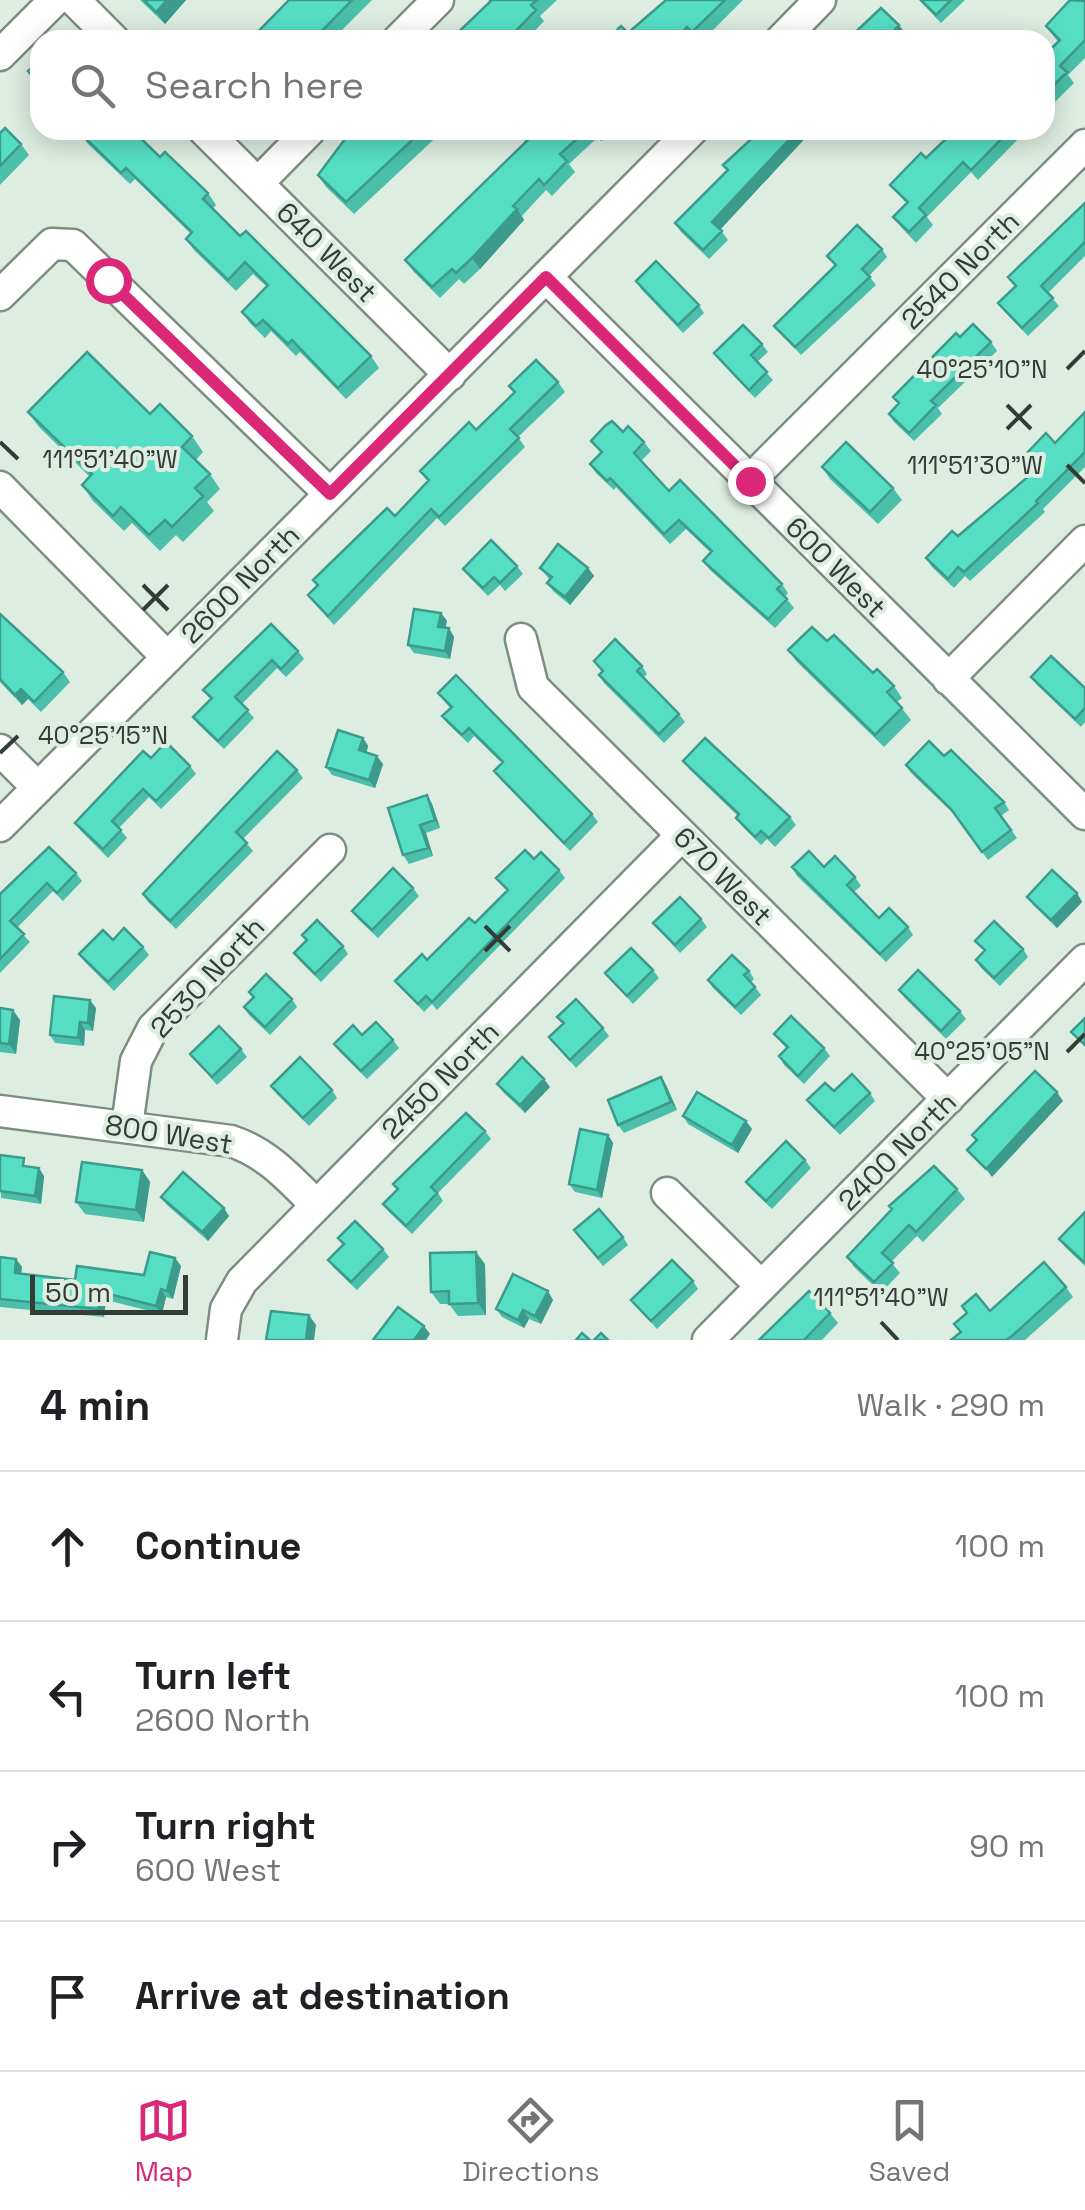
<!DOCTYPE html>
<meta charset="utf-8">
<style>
body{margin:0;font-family:"Space Grotesk",sans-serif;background:#f2f2f2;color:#202124}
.scale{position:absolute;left:30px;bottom:25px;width:158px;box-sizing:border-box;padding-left:10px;border:5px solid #353b36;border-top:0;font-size:28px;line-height:35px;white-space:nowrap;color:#353b36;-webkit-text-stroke:8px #ddede1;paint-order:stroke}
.stop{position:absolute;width:30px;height:30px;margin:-22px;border:8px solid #db2777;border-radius:50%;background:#fff}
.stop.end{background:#db2777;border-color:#fff;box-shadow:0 2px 10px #0008}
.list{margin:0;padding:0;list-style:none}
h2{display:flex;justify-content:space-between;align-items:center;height:130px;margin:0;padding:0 40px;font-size:42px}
h2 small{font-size:32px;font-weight:400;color:#757577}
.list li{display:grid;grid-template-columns:65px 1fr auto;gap:30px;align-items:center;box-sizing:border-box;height:150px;padding:0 40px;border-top:2px solid #e0e0e0}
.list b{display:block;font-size:38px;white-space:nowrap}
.list p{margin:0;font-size:32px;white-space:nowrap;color:#757577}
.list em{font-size:32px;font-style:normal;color:#757577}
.icon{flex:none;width:55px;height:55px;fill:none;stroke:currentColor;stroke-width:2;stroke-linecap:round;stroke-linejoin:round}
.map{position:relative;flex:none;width:1085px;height:1340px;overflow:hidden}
.search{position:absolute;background:#fff;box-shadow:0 5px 25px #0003;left:30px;right:30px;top:30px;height:110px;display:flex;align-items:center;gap:25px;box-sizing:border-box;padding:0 35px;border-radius:30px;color:#757577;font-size:38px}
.sheet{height:730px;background:#fff}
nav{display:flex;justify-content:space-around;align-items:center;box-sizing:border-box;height:140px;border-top:2px solid #e0e0e0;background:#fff;font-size:28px;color:#757577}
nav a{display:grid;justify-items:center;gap:5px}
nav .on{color:#db2777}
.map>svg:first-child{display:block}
</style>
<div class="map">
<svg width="1085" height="1340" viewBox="0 0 1085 1340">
<rect width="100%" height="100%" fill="#ddede1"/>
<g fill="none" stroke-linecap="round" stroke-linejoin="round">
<g stroke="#7e8d82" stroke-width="35">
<path id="minor" d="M74 0 114 40
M398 40 438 0
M781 40 820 0
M0 55 55 0
M204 130 450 375
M258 183 310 130
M546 277 1085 814
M0 295 52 244 73 245 330 494
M749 481 1085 145
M0 487 167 657
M521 639 533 687 948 1099
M948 679 1085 541
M0 750 38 788
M0 826 692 130
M0 1111 231 1141C267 1153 289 1178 316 1205
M127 1126 136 1061 153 1028 330 850
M667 1193 761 1286
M222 1340 226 1309 242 1281 682 835
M708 1340 1085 960"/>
</g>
<use href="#minor" stroke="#fff" stroke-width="30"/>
</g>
<path fill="#4abfa9" d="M140 0H186L165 24Z
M289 0H372L332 40H250Z
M489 0H557L540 16 544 21 526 40H450L491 2Z
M666 0H743L703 40H697L694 38 628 33Z
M919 0H965L941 23Z
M1085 1V58L1068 75 1074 83 1045 112V55L1058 42 1046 26Z
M355 130H444L354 214 326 187 318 175Z
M538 130H611L601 141 598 137 569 164 575 172 552 196 546 190 522 216 524 220 480 269 464 284 459 279 440 298 413 271 405 260Z
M761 130H826L817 140 810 133 720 229 728 240 709 259 681 232 675 223 727 171 723 165Z
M975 130H1027L978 180 971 172 927 217 933 225 916 243 901 227 893 217 907 204 890 185 926 158Z
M0 133 21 144 29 155 0 185Z
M80 133 160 157 208 193 216 205 212 209 371 356 379 368 346 399 300 352 296 356 271 331 265 338 250 323 242 312 266 286 253 274 236 291 194 250 186 239 191 234 135 179 130 184 88 144Z
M1085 203V256L1048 293 1059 306 1028 336 1004 311 998 303 1015 287 1008 277Z
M882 249 887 257 869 276 876 285 801 355 774 326 835 266 827 256Z
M636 281 699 305 704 313 683 333 641 289Z
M960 337 991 342 997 351 938 408 942 414 914 441 894 422 889 414 898 404 893 397Z
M762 344 768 352 757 362 773 380 755 398 720 361 714 353Z
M558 382 565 392 518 437 525 447 445 526 437 518 334 625 315 604 308 595 317 586 313 580 395 516 428 482 420 471 476 430 514 393 509 386Z
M28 412 150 414 192 436 203 452 196 460 210 474 220 489 207 502 214 511 183 542 176 535 160 551 132 523 124 531 93 501 82 485 90 477 39 427Z
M1085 412V467L1043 509 1045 512 970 581 965 576 954 588 932 567 926 558 958 536 1040 467 1028 452 1055 443Z
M623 432 644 442 651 451 641 461 669 491 782 584 788 593 785 597 794 608 775 628 710 570 703 561 711 553 686 529 670 544 616 487 614 490 596 473 590 464 601 453 591 441Z
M822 467 893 488 902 500 878 524 830 479Z
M517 566 523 574 505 591 500 585 488 596 469 577 463 569Z
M540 568H588L594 576 570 605 553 591 547 583 550 580Z
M441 613 447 621 445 628 454 637 450 659 414 653 408 645Z
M0 614 63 672 70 682 41 712 28 699 22 705 0 682Z
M271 624 298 651 304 659 286 677 277 668 242 704 254 718 224 749 199 725 193 717 210 699 203 690Z
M827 641 873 673 894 686 902 698 897 702 911 720 884 747 797 662 788 650Z
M594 661 642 666 647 674 643 678 679 714 685 722 664 743 604 683 599 675 602 672Z
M1031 677 1085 688V722L1081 727 1037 685Z
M438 693 592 814 598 822 570 851 500 779 494 771 502 763 474 736 468 743 448 724 442 716 450 708Z
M363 738 368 746 366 753 383 764 375 788 332 775 326 767Z
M944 756 1004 802 1009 810 1001 816 1017 838 988 860 957 817 911 773 906 765Z
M151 758 190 766 196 774 161 809 149 797 119 828 127 838 108 858 81 831 75 823Z
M683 761 790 817 796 825 775 847 767 839 761 845 742 826 736 818 738 816 689 769Z
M297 770 303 778 243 839 253 851 176 929 148 902 143 894Z
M427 795 432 804 440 828 426 833 433 856 409 864 403 855Z
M534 859 559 870 565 878 437 1010 432 1004 424 1012 395 981 427 960 475 923 507 891 496 878Z
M792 867H824L855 877 861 886 854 892 879 918 908 927 913 935 886 962 797 876Z
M76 873 82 881 63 901 53 891 17 928 30 942 0 973V894Z
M413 888 419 896 378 938 358 919 352 911Z
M1077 893 1082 902 1057 928 1033 905 1027 897Z
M701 919 707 927 680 953 653 923Z
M302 935 343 946 348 954 321 982 300 961 294 953 306 941Z
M113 940 143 947 149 955 114 991 85 962 79 954Z
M975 941 1023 949 1028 957 1000 986 981 968 976 960 984 951Z
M653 970 659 978 633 1004 605 973Z
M749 971 754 979 751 982 761 995 741 1015 713 988 708 980Z
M899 990 960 1011 966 1019 946 1039 905 998Z
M249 992 292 999 297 1007 270 1035 249 1015 244 1007 253 997Z
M0 1008 20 1020 16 1054 0 1052Z
M96 1008 93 1031 85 1030 84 1046 55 1043 50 1035Z
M557 1017 603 1028 609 1036 576 1068 549 1037 562 1024Z
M774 1034 824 1048 830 1056 804 1084 784 1065 779 1056 786 1048Z
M362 1035 393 1040 399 1048 367 1079 340 1052 334 1044Z
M241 1049 247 1057 217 1085 190 1054Z
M661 1077 666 1085 677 1110 624 1133 618 1125Z
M497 1084 550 1087 525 1113 503 1092Z
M271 1086 332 1090 337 1098 309 1126 277 1094Z
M834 1091 870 1093 875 1101 840 1135 813 1108 807 1100Z
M683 1116 752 1129 738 1153 688 1124Z
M485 1131 491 1139 438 1193 443 1201 412 1234 389 1212 383 1204 397 1190 393 1184Z
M608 1135 613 1143 602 1198 575 1192 569 1184Z
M0 1155 29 1167 44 1176 41 1204 1 1198Z
M805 1160 811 1168 772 1209 752 1190 746 1182Z
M142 1170 150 1182 144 1222 85 1214 76 1202Z
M957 1189 965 1199 923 1242 917 1236 891 1262 900 1273 881 1293 854 1267 847 1257 892 1210 889 1206Z
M161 1197 229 1216 208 1241 167 1205Z
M1085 1212V1266L1065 1247 1059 1239Z
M574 1230 623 1237 628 1245 603 1266Z
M338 1238 383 1249 389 1257 357 1290 334 1268 328 1260 343 1245Z
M0 1257 16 1259 22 1267 21 1273 75 1280 144 1275 175 1258 181 1266 173 1299 166 1297 162 1314 106 1300 104 1317 0 1307Z
M485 1264 486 1315 458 1316 449 1304H440L431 1292Z
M693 1281 698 1289 657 1329 631 1300Z
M1066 1287 1073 1297 1025 1340H951L960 1332 954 1324 990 1311Z
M553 1300 541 1324 529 1319 524 1328 502 1317 496 1309Z
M830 1313 838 1323 822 1340H759Z"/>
<path fill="#3c9b8a" d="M167 0H186L165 24 156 12Z
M899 25 906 34 900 40H885Z
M687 27 694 38 692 40H675Z
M594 130H611L601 141Z
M798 130H808L810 133 719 231 712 222Z
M517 209 524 220 480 269 472 258Z
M588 568 594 576 570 605 565 597Z
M441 613 447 621 444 635 438 627Z
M449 628 454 637 450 659 445 651Z
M21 689 28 699 22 705 15 695Z
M363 738 368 746 365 759 359 750Z
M377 756 383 764 375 788 369 780Z
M427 795 432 804 440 828 435 820Z
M420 825 426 833 433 856 428 848Z
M1077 893 1082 902 1057 928 1051 920Z
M90 1000 96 1008 93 1031 88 1023Z
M13 1010 20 1020 16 1054 9 1044Z
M80 1022 85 1030 84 1046 78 1038Z
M661 1077 666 1085 677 1110 671 1102Z
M544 1079 550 1087 525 1113 520 1105Z
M1057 1092 1063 1101 992 1177 986 1169Z
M746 1121 752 1129 738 1153 732 1145Z
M608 1135 613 1143 602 1198 597 1190Z
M39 1168 44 1176 41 1204 35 1196Z
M142 1170 150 1182 144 1222 136 1210Z
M224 1208 229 1216 208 1241 202 1232Z
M476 1252 485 1264 486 1315 478 1303Z
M175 1258 181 1266 173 1299 167 1291Z
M16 1259 22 1267 20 1281 15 1273Z
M161 1289 166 1297 162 1314 156 1306Z
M548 1291 553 1300 541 1324 535 1316Z
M101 1292 106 1300 104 1317 98 1309Z
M523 1310 529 1319 524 1328 518 1320Z
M309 1315 316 1325 314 1340H306Z
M424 1326 430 1334 426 1340H414Z"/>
<path fill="#56dec5" stroke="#3c9b8a" stroke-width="2.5" d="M144 0H167L156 12Z
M289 0H352L313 40H250Z
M490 0H537L531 5 536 10 507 40H499L492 33 485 40H450L491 1Z
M666 0H725L692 32 687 27 675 40H607L621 26 628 33Z
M921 0H951L936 15Z
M1070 0 1085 1V40L1060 66 1067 72 1045 94V55L1060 40 1046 26Z
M881 8 899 25 885 40H847Z
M40 60V84L28 71Z
M5 128 21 144 0 166V133Z
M83 130H132L160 157 165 152 208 193 203 199 240 236 246 231 371 356 338 388 292 340 288 344 263 320 256 326 242 312 268 285 245 262 228 280 186 239 192 232 126 168 121 173 80 133Z
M355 130H423L346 202 318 175 345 139Z
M538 130H587L560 154 567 161 544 185 539 179 513 206 517 209 472 258 456 273 452 269 432 287 405 260Z
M761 130H798L712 222 722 231 703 250 675 223 728 170 723 165Z
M955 130H968L972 133 975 130H1010L971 170 963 162 919 208 926 215 909 232 893 217 908 202 890 185 921 153 926 158Z
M1085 203V242L1041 286 1053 298 1022 328 998 303 1016 286 1008 277Z
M857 225 882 249 862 269 870 277 795 347 774 326 836 265 827 256Z
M656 261 699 305 678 325 636 281Z
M973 324 991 342 931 401 936 405 909 433 889 414 899 403 893 397 956 333 960 337Z
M743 325 762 344 751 355 767 372 749 390 714 353Z
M87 352 150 414 160 404 192 436 182 447 210 474 195 488 203 496 172 527 165 520 149 535 121 507 113 516 82 485 92 474 28 412Z
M536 360 558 382 510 429 519 438 439 517 431 509 328 616 308 595 318 585 313 580 387 508 395 516 429 480 420 471 469 422 476 430 515 392 509 386Z
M1085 412V452L1036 501 1038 503 964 572 958 567 948 579 926 558 952 531 958 536 1042 465 1028 452 1046 433 1055 443Z
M612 421 623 432 628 426 644 442 634 453 669 491 680 480 782 584 777 589 787 599 768 619 703 561 712 551 679 520 664 534 610 478 607 481 590 464 602 452 591 441 605 426Z
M846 442 893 488 870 512 822 467Z
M491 540 517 566 500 583 494 577 483 588 463 569Z
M558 544 588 568 565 597 547 583 552 577 540 568Z
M414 609 441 613 438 627 449 628 445 651 408 645Z
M0 614 63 672 34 702 21 689 15 695 0 679Z
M271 624 298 651 281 669 272 660 235 697 248 710 218 741 193 717 212 698 203 690Z
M812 627 827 641 834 635 873 673 877 669 894 686 887 692 902 708 875 735 788 650Z
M615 639 642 666 637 671 679 714 659 734 599 675 603 671 594 661Z
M1051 656 1085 688V708L1075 719 1031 677Z
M456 675 592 814 564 843 494 771 503 762 469 728 462 735 442 716 452 707 438 693Z
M338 730 363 738 359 750 377 756 369 780 326 767Z
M705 738 790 817 769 838 761 831 755 837 736 818 739 814 683 761Z
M929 741 944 756 951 750 1004 802 995 808 1011 830 982 852 951 809 906 765Z
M166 742 190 766 156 801 143 789 112 821 121 830 103 849 75 823 143 751 151 758Z
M277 751 297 770 236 832 247 843 170 921 143 894Z
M427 795 435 820 420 825 428 848 403 855 388 808Z
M49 847 76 873 57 893 47 883 10 921 24 934 0 959V894Z
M525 850 534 859 541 852 559 870 432 1002 426 996 418 1004 395 981 422 954 427 960 469 918 475 923 508 890 496 878Z
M809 851 824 867 835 856 855 877 847 885 879 918 889 908 908 927 880 954 792 867Z
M393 868 413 888 372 930 352 911Z
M1052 870 1077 893 1051 920 1027 897Z
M680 897 701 919 675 945 653 923Z
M317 920 343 946 315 974 294 953 307 940 302 935Z
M994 921 1023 949 994 978 976 960 985 950 975 941Z
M124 928 143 947 108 982 79 954 103 930 113 940Z
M631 948 653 970 627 996 605 973Z
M732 955 749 971 744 975 755 987 735 1007 708 980Z
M918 970 960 1011 941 1031 899 990Z
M266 974 292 999 265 1027 244 1007 254 997 249 992Z
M54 996 90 1000 88 1023 80 1022 78 1038 50 1035Z
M576 999 603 1028 570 1060 549 1037 564 1023 557 1017Z
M0 1008 13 1010 9 1044 0 1043Z
M791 1016 824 1048 798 1076 779 1056 788 1047 774 1034Z
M1085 1018V1045L1071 1032Z
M376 1022 393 1040 361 1071 334 1044 353 1025 362 1035Z
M219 1026 241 1049 212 1077 190 1054Z
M300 1057 332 1090 303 1118 271 1086Z
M522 1057 544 1079 520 1105 497 1084Z
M1035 1071 1057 1092 986 1169 967 1150 977 1140 972 1135Z
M852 1074 870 1093 834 1127 807 1100 825 1083 834 1091Z
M661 1077 671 1102 618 1125 608 1100Z
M697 1092 746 1121 732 1145 683 1116Z
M466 1113 485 1131 431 1187 437 1193 406 1226 383 1204 398 1189 393 1184Z
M580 1129 608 1135 597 1190 569 1184Z
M786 1141 805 1160 766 1201 746 1182Z
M0 1155 24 1158 23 1166 39 1168 35 1196 0 1191Z
M82 1162 142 1170 136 1210 76 1202Z
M934 1166 957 1189 916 1232 909 1225 882 1253 893 1263 874 1282 847 1257 892 1209 889 1206Z
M183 1172 224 1208 202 1232 161 1197Z
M599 1209 623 1237 598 1258 574 1230Z
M1085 1212V1263L1059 1239Z
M355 1221 383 1249 351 1282 328 1260 344 1244 338 1238Z
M150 1252 175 1258 167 1291 161 1289 156 1306 101 1292 98 1309 0 1299V1257L16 1259 15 1273 75 1280 77 1266 144 1275Z
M476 1252 478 1303 449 1304V1291L431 1292 430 1253Z
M672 1260 693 1281 651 1321 631 1300Z
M1044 1262 1066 1287 1012 1336 1006 1340H951L961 1332 954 1324 967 1313 962 1306 976 1294 990 1311Z
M513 1274 548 1291 535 1316 523 1310 518 1320 496 1309Z
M809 1291 830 1313 804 1340H759Z
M398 1307 424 1326 414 1340H373Z
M271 1311 309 1315 306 1340H266Z
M582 1333 590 1340H576Z
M601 1333 608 1340H594Z"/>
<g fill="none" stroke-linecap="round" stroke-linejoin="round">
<path stroke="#db2777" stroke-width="12" d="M108 280 330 494 546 277 750 481"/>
</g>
<path fill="none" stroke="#353b36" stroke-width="4" d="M1067 369 1085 351M1007 405 1031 429M1007 429 1031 405M0 442 18 459M1067 465 1085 483M143 585 168 610M143 610 168 585M0 753 18 736M485 926 510 951M485 951 510 926M1067 1052 1085 1034M881 1322 898 1340"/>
<g text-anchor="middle" stroke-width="8" stroke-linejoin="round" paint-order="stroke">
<g font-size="28" fill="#353b36" stroke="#ddede1">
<text transform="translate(327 252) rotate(45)" y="10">640 West</text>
<text transform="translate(960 270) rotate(-45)" y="10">2540 North</text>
<text transform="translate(836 567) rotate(45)" y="10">600 West</text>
<text transform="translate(240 584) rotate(-45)" y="10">2600 North</text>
<text transform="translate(723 876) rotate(45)" y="10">670 West</text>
<text transform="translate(207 977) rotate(-47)" y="10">2530 North</text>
<text transform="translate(440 1080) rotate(-45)" y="10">2450 North</text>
<text transform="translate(169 1134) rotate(9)" y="10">800 West</text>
<text transform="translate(897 1151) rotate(-45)" y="10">2400 North</text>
</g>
</g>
<g font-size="25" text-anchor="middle" fill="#353b36" stroke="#ddede1" stroke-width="8" stroke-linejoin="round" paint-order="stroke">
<text x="982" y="378">40°25'10"N</text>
<text x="110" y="468">111°51'40"W</text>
<text x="975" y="474">111°51'30"W</text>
<text x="103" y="744">40°25'15"N</text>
<text x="982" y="1060">40°25'05"N</text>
<text x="881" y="1306">111°51'40"W</text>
</g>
</svg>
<div class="scale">50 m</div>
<div class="stop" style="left:108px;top:280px"></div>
<div class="stop end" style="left:750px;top:481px"></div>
<div class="search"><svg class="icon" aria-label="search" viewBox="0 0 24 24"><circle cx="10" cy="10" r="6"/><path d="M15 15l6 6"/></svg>Search here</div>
</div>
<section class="sheet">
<h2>4 min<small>Walk · 290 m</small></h2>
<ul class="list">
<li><svg class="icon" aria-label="ahead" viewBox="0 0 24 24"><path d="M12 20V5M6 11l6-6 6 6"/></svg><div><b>Continue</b></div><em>100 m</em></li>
<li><svg class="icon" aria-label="left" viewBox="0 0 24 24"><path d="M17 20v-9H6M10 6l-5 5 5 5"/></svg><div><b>Turn left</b><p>2600 North</p></div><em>100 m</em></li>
<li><svg class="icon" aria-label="right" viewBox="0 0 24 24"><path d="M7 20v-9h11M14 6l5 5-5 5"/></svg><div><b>Turn right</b><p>600 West</p></div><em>90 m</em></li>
<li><svg class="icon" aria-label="arrive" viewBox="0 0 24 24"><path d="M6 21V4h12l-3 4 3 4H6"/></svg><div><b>Arrive at destination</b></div></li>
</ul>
</section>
<nav>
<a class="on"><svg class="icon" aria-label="map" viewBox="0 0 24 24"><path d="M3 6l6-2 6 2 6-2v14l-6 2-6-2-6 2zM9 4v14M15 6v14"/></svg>Map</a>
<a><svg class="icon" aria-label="directions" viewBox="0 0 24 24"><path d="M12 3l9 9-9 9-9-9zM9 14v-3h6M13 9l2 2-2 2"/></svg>Directions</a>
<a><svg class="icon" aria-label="saved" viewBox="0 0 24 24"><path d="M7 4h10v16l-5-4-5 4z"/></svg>Saved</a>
</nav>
